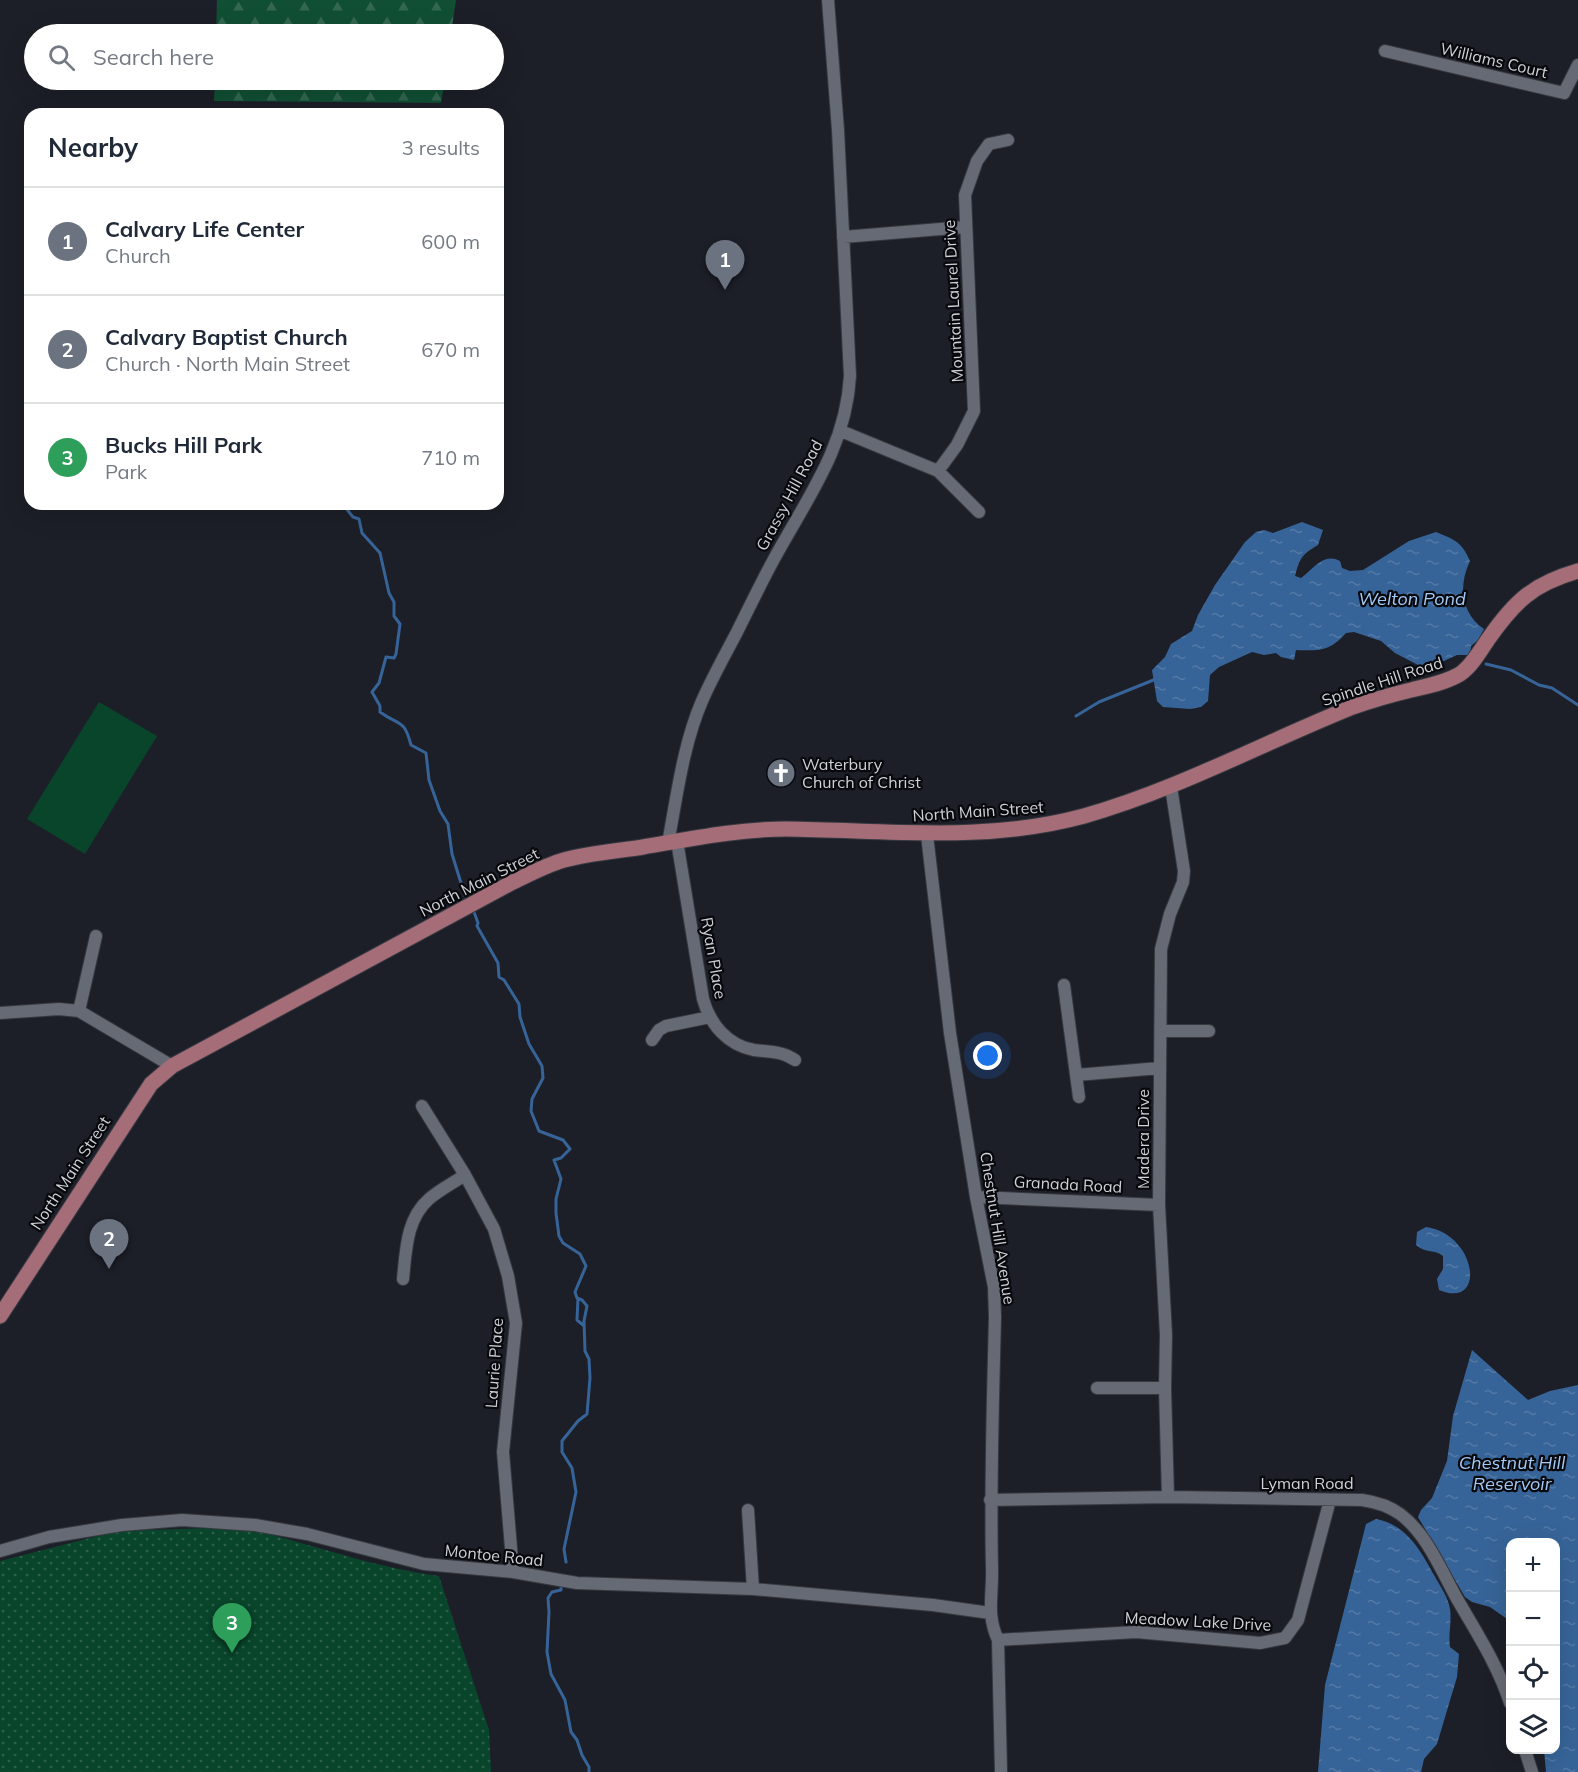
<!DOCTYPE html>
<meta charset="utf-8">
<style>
body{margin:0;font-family:Mulish,sans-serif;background:#f6f6f7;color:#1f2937}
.controls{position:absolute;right:18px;bottom:18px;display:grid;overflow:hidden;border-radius:12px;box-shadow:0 6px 24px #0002}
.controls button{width:54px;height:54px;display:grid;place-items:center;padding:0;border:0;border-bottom:2px solid #e0e1e3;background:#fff;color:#1f2937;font:30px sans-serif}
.you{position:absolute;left:988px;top:1056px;width:21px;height:21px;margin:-15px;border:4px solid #fff;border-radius:50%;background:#1a73e8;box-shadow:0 0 0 9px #1a73e833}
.badge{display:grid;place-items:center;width:39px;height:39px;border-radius:50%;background:#0f766e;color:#fff;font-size:20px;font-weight:700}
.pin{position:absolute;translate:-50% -50px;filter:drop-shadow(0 2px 3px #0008)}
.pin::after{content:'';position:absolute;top:32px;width:21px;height:18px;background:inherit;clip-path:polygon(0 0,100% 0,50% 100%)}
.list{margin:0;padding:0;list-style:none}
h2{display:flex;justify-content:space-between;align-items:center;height:78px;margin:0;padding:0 24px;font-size:26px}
h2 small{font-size:20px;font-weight:400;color:#747a83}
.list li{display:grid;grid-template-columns:39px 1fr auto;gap:18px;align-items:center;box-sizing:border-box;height:108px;padding:0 24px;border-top:2px solid #e0e1e3}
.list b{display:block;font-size:22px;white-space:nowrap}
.list p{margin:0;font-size:20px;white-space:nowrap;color:#747a83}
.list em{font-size:20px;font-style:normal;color:#747a83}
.icon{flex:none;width:33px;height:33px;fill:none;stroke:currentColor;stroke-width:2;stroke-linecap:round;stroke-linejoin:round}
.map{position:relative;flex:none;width:1578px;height:1772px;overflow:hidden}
.search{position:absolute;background:#fff;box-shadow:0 6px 24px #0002;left:24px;top:24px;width:480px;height:66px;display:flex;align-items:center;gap:15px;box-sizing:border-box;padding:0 21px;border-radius:33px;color:#747a83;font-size:22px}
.panel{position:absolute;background:#fff;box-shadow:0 6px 24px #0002;left:24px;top:108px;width:480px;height:402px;border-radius:18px}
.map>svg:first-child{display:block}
</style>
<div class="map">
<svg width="1578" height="1772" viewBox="0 0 1578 1772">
<defs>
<pattern id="forest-firs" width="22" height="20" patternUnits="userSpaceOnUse" patternTransform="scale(1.5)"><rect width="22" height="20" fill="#114f34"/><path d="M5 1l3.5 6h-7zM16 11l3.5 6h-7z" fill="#336751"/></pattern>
<pattern id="park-dots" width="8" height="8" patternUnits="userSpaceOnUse" patternTransform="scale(1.5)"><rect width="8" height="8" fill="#08452b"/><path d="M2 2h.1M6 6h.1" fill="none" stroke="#2b5f49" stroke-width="1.8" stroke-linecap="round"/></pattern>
<pattern id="water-ripples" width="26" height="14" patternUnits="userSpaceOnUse" patternTransform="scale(1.5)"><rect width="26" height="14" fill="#376498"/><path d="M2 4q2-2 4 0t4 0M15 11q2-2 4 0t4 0" fill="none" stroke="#5379a6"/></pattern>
</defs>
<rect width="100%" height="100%" fill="#1d1f28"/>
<path fill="#08452b" d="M99 702 157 736 85 854 27 819Z"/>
<path fill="url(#forest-firs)" d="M217 0H456L451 34H216Z
M215 80H445L441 103 214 101Z"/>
<path fill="url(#park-dots)" d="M242 1527C308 1543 372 1567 439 1576L489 1730 491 1772H0V1561L117 1531Z"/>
<path fill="url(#water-ripples)" d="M1302 522 1323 530 1318 545C1301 555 1300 558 1295 576L1301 578C1313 569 1324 552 1340 561L1342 568 1350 571 1363 570 1409 541 1436 532C1455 540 1461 541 1470 561 1458 586 1461 613 1484 629L1478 640 1471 646 1470 655H1457L1435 665 1422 667 1395 653 1381 641 1354 632 1346 633C1330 651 1320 651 1296 650L1294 660 1281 657 1276 653 1264 655 1252 652 1219 667 1210 675 1208 701 1201 707 1190 709 1163 707 1157 701 1152 670 1165 657 1171 644 1192 631 1198 615 1215 585 1245 542 1256 532 1264 530 1273 533Z
M1426 1227C1477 1234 1487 1310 1439 1290L1437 1279 1443 1269V1256C1435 1249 1426 1254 1416 1245L1417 1232Z
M1472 1350 1528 1400 1550 1391 1578 1385V1772H1546L1544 1750H1556V1542H1510V1621L1490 1607 1472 1602 1465 1597 1418 1517 1421 1510 1432 1498 1447 1461 1453 1416Z
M1376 1519C1407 1525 1420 1550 1434 1575 1440 1586 1448 1597 1450 1609 1452 1622 1448 1634 1450 1647L1459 1654 1457 1677 1437 1744 1424 1759 1421 1772H1318L1325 1685 1366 1524Z"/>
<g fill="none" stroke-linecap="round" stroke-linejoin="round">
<path stroke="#376498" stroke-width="3" d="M338 504 339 507H345L353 517 359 519 362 533 380 553 389 593 394 602V616L400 624 396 654 394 658 386 657 379 683 372 692 380 706V712C399 726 404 718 411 745L426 753 429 780 440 811 448 824 452 854 465 896
M1486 664 1511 670 1539 685 1552 688 1578 705
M1076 716 1099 702 1156 679
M474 912 478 923 477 926 498 963 499 977 504 980 519 1004 520 1017 529 1044 542 1066 543 1078 532 1099 531 1111 539 1131 563 1140 570 1149 561 1158 554 1160 561 1179 556 1199V1213L559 1236 563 1243 580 1254 586 1266 575 1292 577 1298 582 1300 587 1306 584 1321 585 1351 589 1359 590 1378 587 1414 578 1421 562 1441V1452L572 1468 576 1492 564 1549 566 1562
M578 1298 577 1320 583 1325
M561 1586V1590L552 1592 548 1598 549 1612 547 1652 551 1674 565 1700 571 1732 577 1740 582 1755 589 1767V1772"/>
<g stroke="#373940" stroke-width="14">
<path id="minor" d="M1385 51 1564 93 1578 65
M843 237 965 227
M841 431 938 471 979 512
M938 471 957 445 974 411 965 195 977 161 989 144 1008 140
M927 835 950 1033 976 1197 994 1287 995 1317C993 1401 990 1484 992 1568 993 1595 986 1614 998 1640L1001 1772
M677 841 703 999C710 1024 727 1045 754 1050 769 1052 782 1051 795 1060
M668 843C677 796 683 745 702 701 712 678 725 655 737 632 749 608 761 583 774 559 807 498 846 448 850 376L838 130 828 0
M1064 985 1079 1097
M79 1011 96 936
M0 1013 59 1009 79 1011 172 1066
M1161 1031H1209
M652 1040 659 1030 666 1026 710 1017
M1076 1075 1160 1068
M422 1106 465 1175 494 1229 508 1276 516 1323 503 1452 513 1572
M976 1197 1159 1205
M403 1279C406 1251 406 1219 429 1199 439 1190 453 1183 465 1175
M1097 1388H1165
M1168 1497 1165 1388 1166 1335 1159 1205 1161 949 1170 914 1183 882 1184 871 1171 787
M990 1500 1168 1497 1362 1500C1376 1502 1389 1506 1400 1514 1427 1534 1441 1570 1456 1597 1476 1632 1498 1665 1510 1703
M748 1510 753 1589
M0 1551 49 1537 122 1525 182 1520 255 1525 307 1534 424 1564 513 1572 577 1583 753 1589 933 1605 990 1613
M998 1640 1136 1632 1260 1643 1285 1638 1298 1620 1330 1500
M1525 1750 1532 1772"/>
</g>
<g stroke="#373940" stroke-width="17">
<path id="major" d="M0 1316 151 1084 172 1066 511 883C528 875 546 865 564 860 589 853 617 851 643 847 690 839 738 829 786 829 887 830 985 843 1084 816 1176 790 1261 744 1350 708 1370 701 1390 695 1411 690 1427 686 1445 683 1460 674 1472 666 1480 651 1489 638 1515 601 1533 584 1578 571"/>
</g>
<use href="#minor" stroke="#666a74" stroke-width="12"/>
<use href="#major" stroke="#a56d77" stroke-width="15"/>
</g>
<defs>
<g id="church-disc" transform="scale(1.5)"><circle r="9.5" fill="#6b7280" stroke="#08090d"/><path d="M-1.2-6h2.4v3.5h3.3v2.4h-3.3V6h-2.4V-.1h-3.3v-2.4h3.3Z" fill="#fff"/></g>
</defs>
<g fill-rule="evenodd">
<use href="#church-disc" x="781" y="773"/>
</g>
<g text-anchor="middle" stroke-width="4.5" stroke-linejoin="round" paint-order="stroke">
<g font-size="16" fill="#cfd1d7" stroke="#08090d">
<text transform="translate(1494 60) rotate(13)" y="6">Williams Court</text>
<text transform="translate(953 301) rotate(-93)" y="6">Mountain Laurel Drive</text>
<text transform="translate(789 495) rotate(-62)" y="6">Grassy Hill Road</text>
<text transform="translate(1382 681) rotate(-18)" y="6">Spindle Hill Road</text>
<text transform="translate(978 811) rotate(-4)" y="6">North Main Street</text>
<text transform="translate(479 882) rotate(-27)" y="6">North Main Street</text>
<text transform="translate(714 958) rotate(80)" y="6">Ryan Place</text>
<text transform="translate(1143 1139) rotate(-90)" y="6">Madera Drive</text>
<text transform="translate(70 1173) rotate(-57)" y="6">North Main Street</text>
<text transform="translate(1068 1184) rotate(3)" y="6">Granada Road</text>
<text transform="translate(998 1228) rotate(81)" y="6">Chestnut Hill Avenue</text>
<text transform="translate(494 1363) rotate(-86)" y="6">Laurie Place</text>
<text x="1307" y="1489">Lyman Road</text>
<text transform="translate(494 1555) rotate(6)" y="6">Montoe Road</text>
<text transform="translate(1198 1621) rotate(3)" y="6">Meadow Lake Drive</text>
</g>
<g font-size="16" fill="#cfd1d7" stroke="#08090d" text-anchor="start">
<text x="802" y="770">Waterbury<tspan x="802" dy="18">Church of Christ</tspan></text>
</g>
<g font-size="18" font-style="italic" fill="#a3c9f7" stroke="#08090d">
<text x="1412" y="605">Welton Pond</text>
<text x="1512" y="1469">Chestnut Hill<tspan x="1512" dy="21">Reservoir</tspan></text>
</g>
</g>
</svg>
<div class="controls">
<button>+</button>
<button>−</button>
<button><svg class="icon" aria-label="locate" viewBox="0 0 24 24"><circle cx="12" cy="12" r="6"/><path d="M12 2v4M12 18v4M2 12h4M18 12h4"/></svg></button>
<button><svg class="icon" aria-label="layers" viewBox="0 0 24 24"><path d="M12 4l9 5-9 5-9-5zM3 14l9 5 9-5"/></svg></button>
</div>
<div class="you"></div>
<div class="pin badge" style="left:725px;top:290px;background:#6b7280">1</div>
<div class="pin badge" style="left:109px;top:1269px;background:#6b7280">2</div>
<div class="pin badge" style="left:232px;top:1653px;background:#2e9e5b">3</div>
<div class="search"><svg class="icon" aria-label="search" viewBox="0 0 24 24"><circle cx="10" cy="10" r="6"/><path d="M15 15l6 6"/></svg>Search here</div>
<section class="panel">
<h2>Nearby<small>3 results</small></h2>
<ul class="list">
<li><span class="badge" style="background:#6b7280">1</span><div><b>Calvary Life Center</b><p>Church</p></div><em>600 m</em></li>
<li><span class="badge" style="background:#6b7280">2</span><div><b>Calvary Baptist Church</b><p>Church · North Main Street</p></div><em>670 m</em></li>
<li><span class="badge" style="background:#2e9e5b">3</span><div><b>Bucks Hill Park</b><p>Park</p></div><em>710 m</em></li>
</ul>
</section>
</div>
